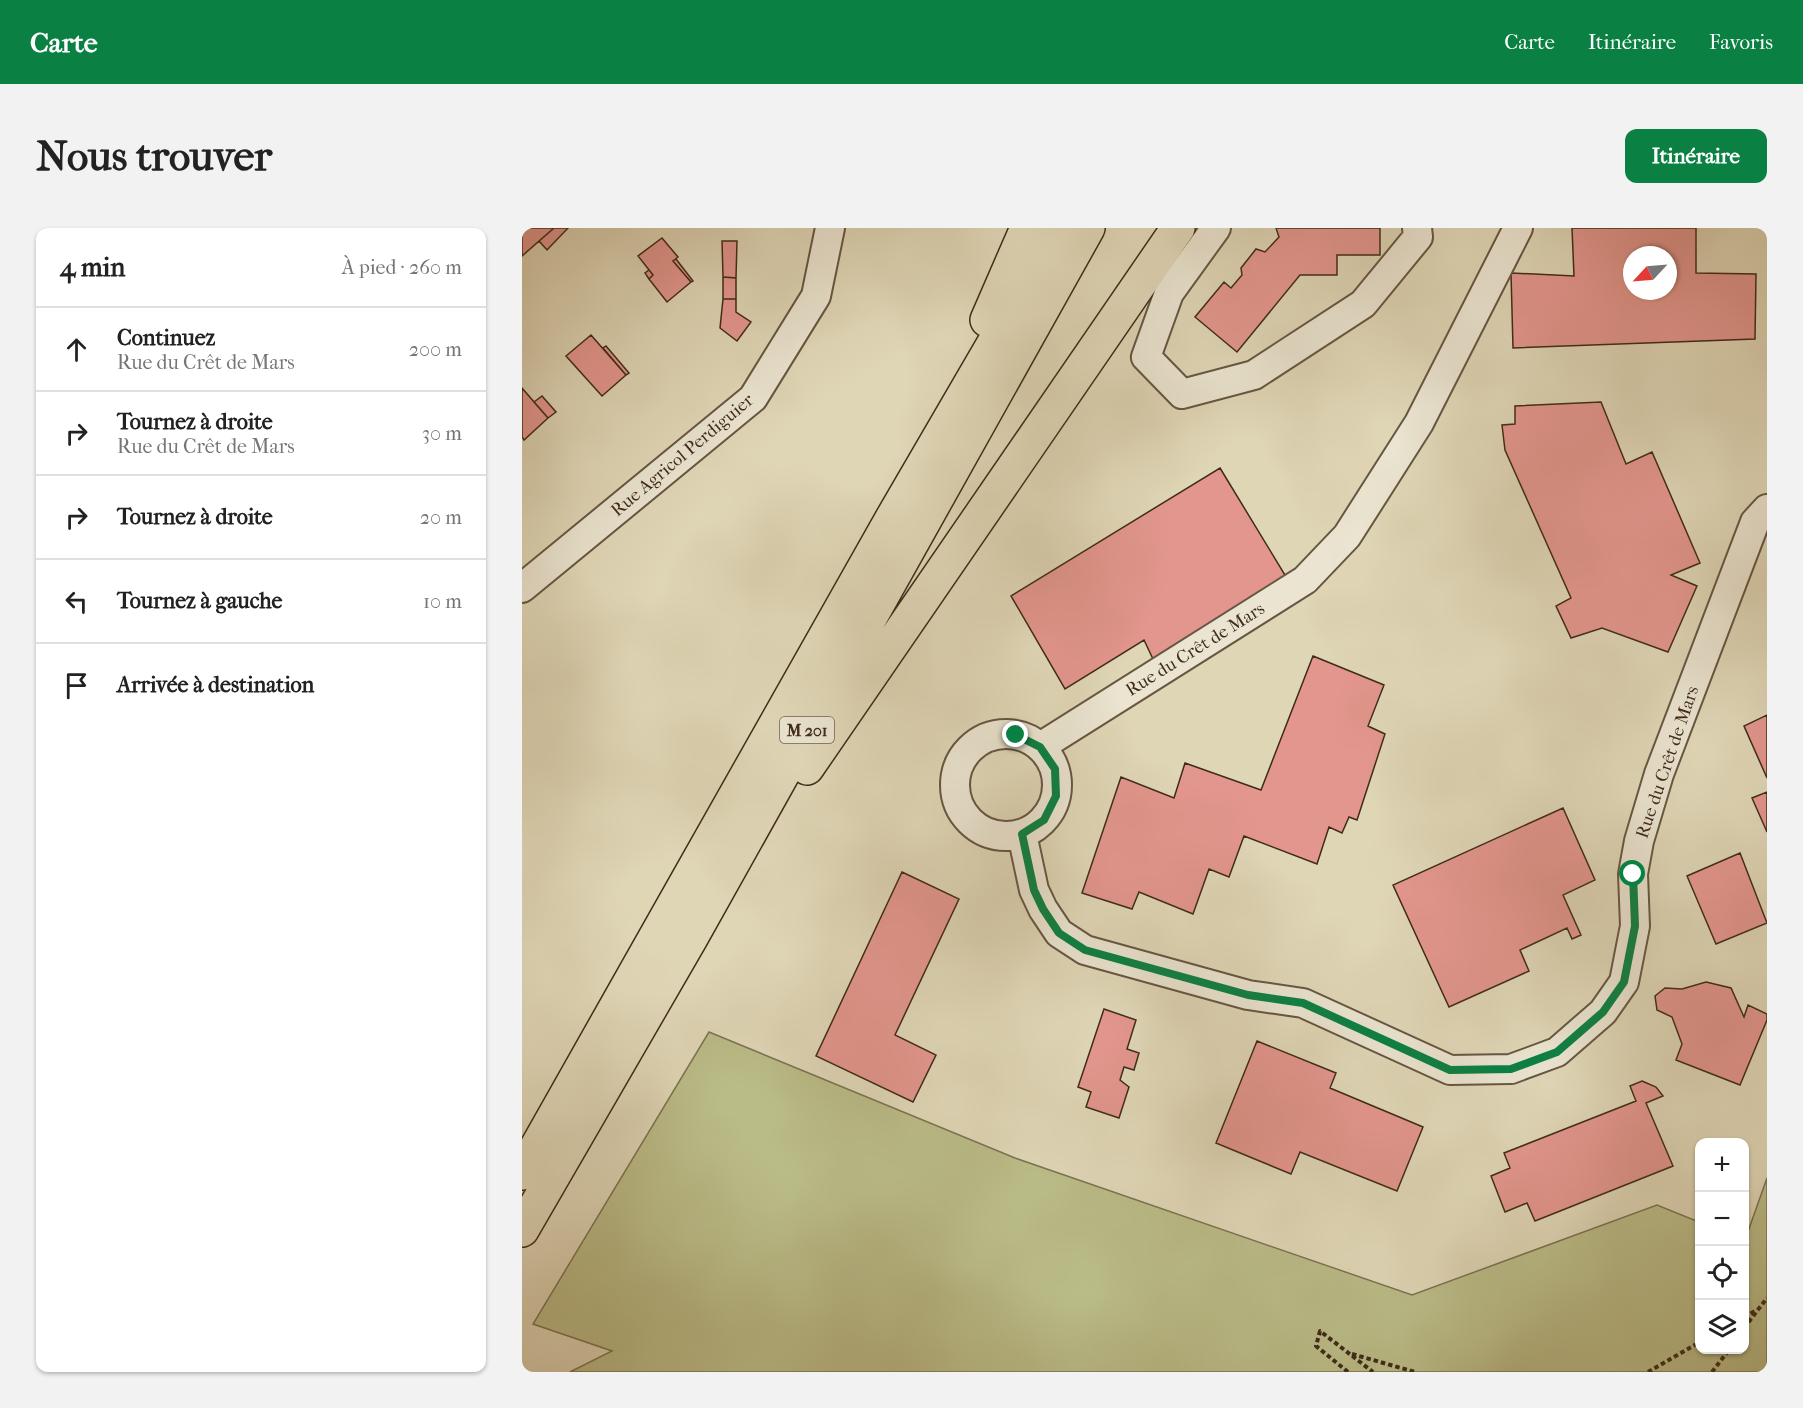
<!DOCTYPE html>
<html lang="fr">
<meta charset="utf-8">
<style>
body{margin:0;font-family:"IM FELL French Canon",serif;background:#f2f2f2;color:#222}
.controls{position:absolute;right:18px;bottom:18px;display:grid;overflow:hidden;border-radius:12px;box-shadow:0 2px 4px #0004}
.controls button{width:54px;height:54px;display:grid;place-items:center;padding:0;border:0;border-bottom:2px solid #e0e0e0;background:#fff;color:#222;font:30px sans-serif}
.compass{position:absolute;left:1101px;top:18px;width:54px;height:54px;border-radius:50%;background:#fff;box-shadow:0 2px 4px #0004;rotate:244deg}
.stop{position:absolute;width:18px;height:18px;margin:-14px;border:4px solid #0b8043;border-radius:50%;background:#fff}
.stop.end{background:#0b8043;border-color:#fff;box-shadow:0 2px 6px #0008}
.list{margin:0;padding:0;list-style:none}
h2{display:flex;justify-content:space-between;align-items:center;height:78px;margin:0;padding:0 24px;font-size:26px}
h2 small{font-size:20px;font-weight:400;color:#767676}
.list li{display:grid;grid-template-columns:39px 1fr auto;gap:18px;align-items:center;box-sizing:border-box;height:84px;padding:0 24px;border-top:2px solid #e0e0e0}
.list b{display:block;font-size:22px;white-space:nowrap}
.list p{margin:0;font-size:20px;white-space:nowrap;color:#767676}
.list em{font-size:20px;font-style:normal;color:#767676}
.icon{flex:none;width:33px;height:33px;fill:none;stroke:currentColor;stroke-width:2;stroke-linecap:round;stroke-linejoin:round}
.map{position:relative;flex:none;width:1245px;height:1144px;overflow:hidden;border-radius:12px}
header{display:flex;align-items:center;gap:36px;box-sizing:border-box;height:84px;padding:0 30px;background:#0b8043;color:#fff}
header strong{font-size:28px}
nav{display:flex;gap:33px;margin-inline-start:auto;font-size:21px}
.intro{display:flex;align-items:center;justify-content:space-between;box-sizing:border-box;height:144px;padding:0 36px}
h1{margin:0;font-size:42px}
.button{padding:15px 27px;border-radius:12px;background:#0b8043;color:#fff;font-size:21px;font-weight:700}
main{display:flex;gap:36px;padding:0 36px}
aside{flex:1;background:#fff;border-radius:12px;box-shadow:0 2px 4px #0004}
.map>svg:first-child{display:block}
</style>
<header>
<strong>Carte</strong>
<nav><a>Carte</a><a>Itinéraire</a><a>Favoris</a></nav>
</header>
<div class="intro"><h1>Nous trouver</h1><a class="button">Itinéraire</a></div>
<main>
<aside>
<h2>4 min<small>À pied · 260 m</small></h2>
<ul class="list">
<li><svg class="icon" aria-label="ahead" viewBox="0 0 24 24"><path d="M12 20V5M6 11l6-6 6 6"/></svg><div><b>Continuez</b><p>Rue du Crêt de Mars</p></div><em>200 m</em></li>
<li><svg class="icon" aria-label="right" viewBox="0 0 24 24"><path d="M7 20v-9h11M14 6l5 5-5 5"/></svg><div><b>Tournez à droite</b><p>Rue du Crêt de Mars</p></div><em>30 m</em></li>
<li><svg class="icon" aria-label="right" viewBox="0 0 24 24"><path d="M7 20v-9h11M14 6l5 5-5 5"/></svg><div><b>Tournez à droite</b></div><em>20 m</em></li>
<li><svg class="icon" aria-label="left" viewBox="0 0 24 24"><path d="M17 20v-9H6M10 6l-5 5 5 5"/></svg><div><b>Tournez à gauche</b></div><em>10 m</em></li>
<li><svg class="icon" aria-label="arrive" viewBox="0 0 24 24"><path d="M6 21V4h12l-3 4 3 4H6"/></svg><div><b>Arrivée à destination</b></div></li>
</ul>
</aside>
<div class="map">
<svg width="1245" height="1144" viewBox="0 0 1245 1144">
<rect width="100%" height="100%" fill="#dfd6b6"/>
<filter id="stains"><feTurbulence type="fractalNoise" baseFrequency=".00333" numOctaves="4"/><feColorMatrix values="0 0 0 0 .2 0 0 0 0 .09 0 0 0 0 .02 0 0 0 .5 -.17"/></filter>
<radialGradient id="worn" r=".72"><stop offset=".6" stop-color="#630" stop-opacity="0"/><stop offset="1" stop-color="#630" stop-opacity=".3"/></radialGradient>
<path fill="#babc88" stroke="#7c7452" stroke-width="1.5" d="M187 804 493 930 890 1067 1135 977 1177 994 1178 1122H1222L1223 1012 1245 950V1144H48L90 1123 11 1096Z"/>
<path fill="#e3968e" stroke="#3f2b1b" stroke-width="1.5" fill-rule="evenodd" d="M0 0H32L0 28Z
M32 0H46L25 22 17 13Z
M858 0V27H815V47H778L715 124 673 89 702 54 709 60 720 47 719 40 734 21 743 24 757 9 754 0Z
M1050 0H1174V45L1234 46 1233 111 991 120 989 45 1052 48ZM1110 27H1146V63H1110Z
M140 10 156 29 151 33 169 54 145 74 127 51 131 47 116 28Z
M200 13H215L214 50 201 49Z
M154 31 171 53 169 54 151 33Z
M127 42 131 47 127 51 123 45Z
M201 49 214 50V71H201Z
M201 71H214V84L229 94 215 113 198 100Z
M69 107 104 147 80 168 44 128Z
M84 118 107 145 104 147 81 120Z
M0 160 26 190 2 212 0 209Z
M20 168 34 184 26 190 12 174Z
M1079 174 1104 236 1130 224 1178 335 1149 347 1175 358 1146 424 1080 400 1049 410 1034 378 1049 370 983 222 980 197 993 196V178Z
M698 240 766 352 631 431 622 412 543 461 489 368Z
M791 428 862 457 846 498 863 506 835 592 827 589 820 605 807 599 795 636 722 608 707 649 687 641 671 686 617 664 610 681 560 665 599 549 652 570 663 535 739 562Z
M1245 487V550L1222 498Z
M1245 564V604L1230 570Z
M1041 580 1073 652 1041 667 1059 707 1050 711 1045 700 998 722 1007 743 927 779 871 657Z
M1218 625 1245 695 1194 716 1165 648Z
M380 644 437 671 373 807 414 827 391 874 294 828Z
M1184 754 1209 760 1222 789 1226 777 1245 786V792L1218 857 1154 832 1160 816 1150 789 1135 782 1133 768 1143 760 1160 761Z
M582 781 614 792 605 821 617 825 612 842 602 839 598 852 607 859 597 890 564 879 569 864 556 859Z
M735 813 814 845 808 860 901 899 875 963 778 924 769 946 694 915Z
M1120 853 1134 859 1141 868 1124 875 1151 938 1013 993 1005 975 983 984 969 948 988 940 982 925 1114 873 1108 858Z"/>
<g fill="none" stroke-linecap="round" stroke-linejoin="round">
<g stroke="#675642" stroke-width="32">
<path id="minor" d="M694 0 647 65 624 129 660 166 732 147 841 76 896 9 895 0
M0 360 231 170 294 68 308 0
M433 557a51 51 0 1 1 102 0a51 51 0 1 1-102 0Z
M518 519 783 352 825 308 897 195 996 0
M500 606 512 662 521 681 537 705 563 722 726 767 781 775 928 842 989 841 1035 824 1081 784 1102 754 1113 698 1111 646 1117 613 1137 546 1233 294 1245 281"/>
</g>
<g stroke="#3f2b1b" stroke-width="36">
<path id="highway" d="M465 92 505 0
M285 540 656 0
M0 945 373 285 539 0
M0 1002 169 710 566 0"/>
</g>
<path stroke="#3f2b1b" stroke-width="4" stroke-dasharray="4.5 3" stroke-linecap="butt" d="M1222 1089 1235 1082
M1222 1100 1245 1070
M830 1126 893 1144
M826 1144 794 1118 798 1103 851 1144
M1126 1144 1178 1114
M1190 1144 1207 1122"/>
<use href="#minor" stroke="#eae4d0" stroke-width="28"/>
<use href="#highway" stroke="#dfd6b6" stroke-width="33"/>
</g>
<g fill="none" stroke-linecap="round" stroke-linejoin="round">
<path stroke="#0b8043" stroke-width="8" d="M494 507 518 519 533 541 534 568 522 592 500 606 512 662 521 681 537 705 563 722 726 767 781 775 928 842 989 841 1035 824 1081 784 1102 754 1113 698 1111 646"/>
</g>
<g text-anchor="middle" stroke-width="6" stroke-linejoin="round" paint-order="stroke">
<rect fill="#eae4d0" stroke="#726251" stroke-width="1.5" x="258" y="489" width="54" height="26" rx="4.5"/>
<g font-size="16" font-weight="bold" fill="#3f2b1b">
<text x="285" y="508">M 201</text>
</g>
<g font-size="18" fill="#3f2b1b" stroke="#eae4d0">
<text transform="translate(160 227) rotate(-40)" y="6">Rue Agricol Perdiguier</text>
<text transform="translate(673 421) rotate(-32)" y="6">Rue du Crêt de Mars</text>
<text transform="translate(1145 534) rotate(-71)" y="6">Rue du Crêt de Mars</text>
</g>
</g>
<rect width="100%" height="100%" filter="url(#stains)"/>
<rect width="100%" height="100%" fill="url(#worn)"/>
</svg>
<div class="controls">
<button>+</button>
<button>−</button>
<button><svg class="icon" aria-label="locate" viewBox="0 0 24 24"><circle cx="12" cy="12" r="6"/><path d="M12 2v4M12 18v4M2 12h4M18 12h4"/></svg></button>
<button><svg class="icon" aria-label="layers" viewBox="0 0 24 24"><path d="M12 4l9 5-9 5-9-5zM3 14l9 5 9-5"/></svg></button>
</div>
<svg class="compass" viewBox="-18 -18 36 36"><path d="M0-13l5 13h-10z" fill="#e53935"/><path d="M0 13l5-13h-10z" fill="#767676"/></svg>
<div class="stop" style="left:1111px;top:646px"></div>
<div class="stop end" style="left:494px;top:507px"></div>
</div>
</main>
